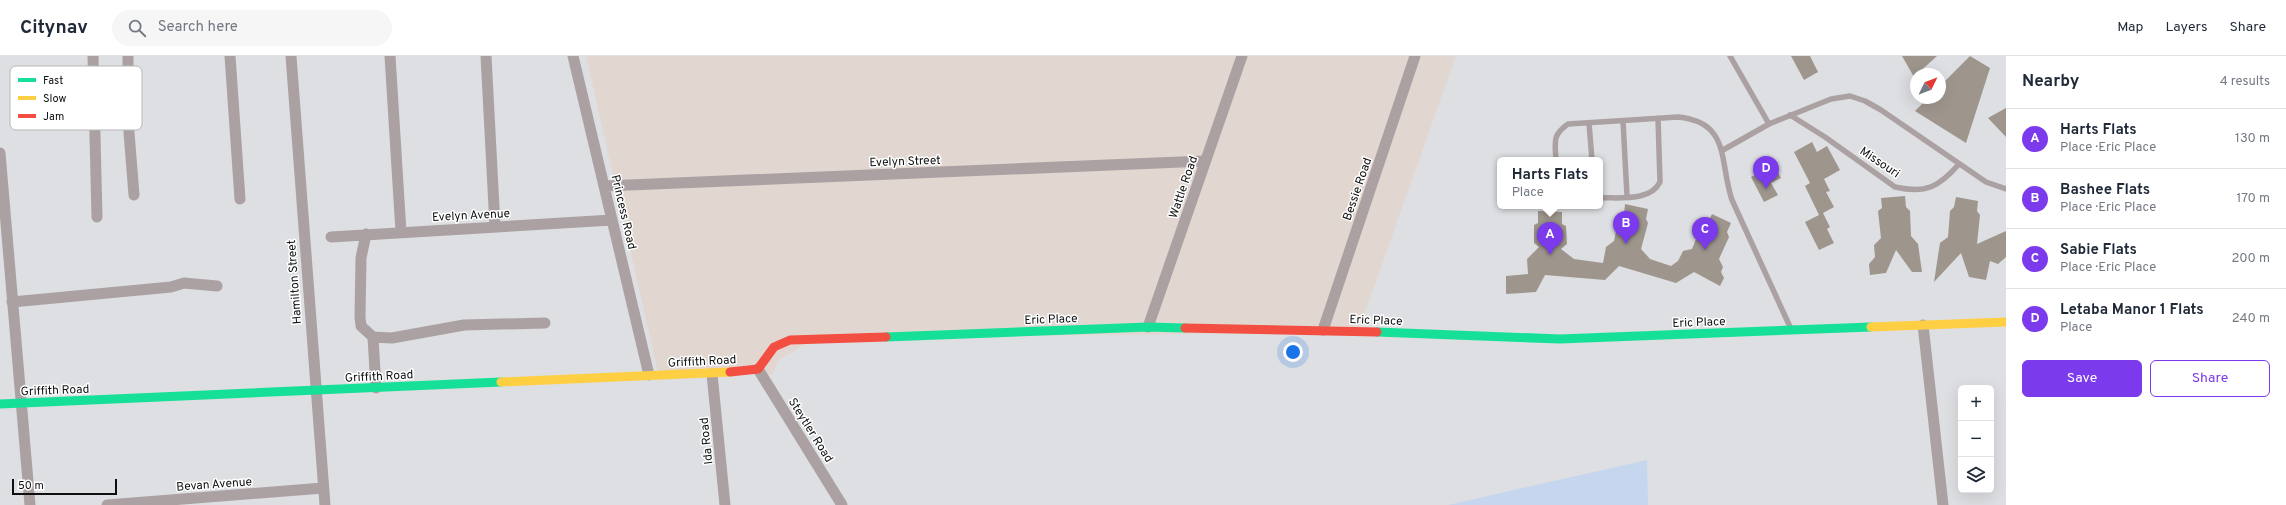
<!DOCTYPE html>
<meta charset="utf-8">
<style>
body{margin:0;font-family:Overpass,sans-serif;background:#f6f6f7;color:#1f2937}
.controls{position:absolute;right:12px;bottom:12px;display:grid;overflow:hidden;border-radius:6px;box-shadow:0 4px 16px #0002}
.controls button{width:36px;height:36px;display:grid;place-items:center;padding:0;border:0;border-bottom:1px solid #e0e1e3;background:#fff;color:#1f2937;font:20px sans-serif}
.compass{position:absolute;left:1910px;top:12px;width:36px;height:36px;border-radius:50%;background:#fff;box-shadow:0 4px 16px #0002;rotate:47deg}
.scale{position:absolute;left:12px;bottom:10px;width:105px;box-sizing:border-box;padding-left:4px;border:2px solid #0e0f10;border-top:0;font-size:11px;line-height:14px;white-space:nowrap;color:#0e0f10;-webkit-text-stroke:3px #fff;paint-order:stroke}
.you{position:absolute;left:1293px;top:296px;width:14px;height:14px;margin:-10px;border:3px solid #fff;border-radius:50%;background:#1a73e8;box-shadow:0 0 0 6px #1a73e833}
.badge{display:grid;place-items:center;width:26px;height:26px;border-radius:50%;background:#7c3aed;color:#fff;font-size:13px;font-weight:700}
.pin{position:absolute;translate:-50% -33px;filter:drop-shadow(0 1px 2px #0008)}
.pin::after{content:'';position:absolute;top:21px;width:14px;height:12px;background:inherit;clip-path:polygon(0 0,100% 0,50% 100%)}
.popup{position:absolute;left:1497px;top:101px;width:106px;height:52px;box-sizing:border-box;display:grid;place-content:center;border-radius:6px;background:#fff;filter:drop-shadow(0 1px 3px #0005);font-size:13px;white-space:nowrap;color:#747a83}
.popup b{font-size:15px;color:#1f2937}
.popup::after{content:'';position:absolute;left:50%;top:100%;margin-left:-8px;border:8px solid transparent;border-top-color:#fff}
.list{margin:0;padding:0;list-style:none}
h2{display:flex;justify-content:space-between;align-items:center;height:52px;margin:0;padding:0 16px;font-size:17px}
h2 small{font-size:13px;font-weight:400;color:#747a83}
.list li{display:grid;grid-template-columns:26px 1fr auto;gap:12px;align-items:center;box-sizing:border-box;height:60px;padding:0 16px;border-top:1px solid #e0e1e3}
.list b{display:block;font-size:15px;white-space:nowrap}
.list p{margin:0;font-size:13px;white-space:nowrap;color:#747a83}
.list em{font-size:13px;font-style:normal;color:#747a83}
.actions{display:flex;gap:8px;padding:12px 16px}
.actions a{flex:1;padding:9px 0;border:1px solid #7c3aed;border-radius:6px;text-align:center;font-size:14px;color:#7c3aed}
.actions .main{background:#7c3aed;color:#fff}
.icon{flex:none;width:22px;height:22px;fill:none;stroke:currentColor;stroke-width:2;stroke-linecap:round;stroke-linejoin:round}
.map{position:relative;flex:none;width:2006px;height:449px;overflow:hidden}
header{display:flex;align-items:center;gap:24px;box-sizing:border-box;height:56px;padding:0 20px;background:#fff;border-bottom:1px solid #e0e1e3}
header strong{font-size:19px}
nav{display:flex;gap:22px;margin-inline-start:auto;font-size:14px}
.search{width:280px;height:36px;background:#f6f6f7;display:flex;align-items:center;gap:10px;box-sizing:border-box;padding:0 14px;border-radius:22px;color:#747a83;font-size:15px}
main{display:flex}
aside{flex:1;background:#fff}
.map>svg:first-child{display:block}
</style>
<header>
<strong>Citynav</strong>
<div class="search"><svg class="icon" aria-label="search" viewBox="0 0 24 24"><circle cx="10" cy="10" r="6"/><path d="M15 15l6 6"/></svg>Search here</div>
<nav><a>Map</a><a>Layers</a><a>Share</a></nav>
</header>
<main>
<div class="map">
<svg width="2006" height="449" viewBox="0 0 2006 449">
<rect width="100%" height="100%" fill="#dddfe2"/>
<path fill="#e1d7d0" d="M586 0H1456L1358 276 814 282 778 305 772 319 658 316Z"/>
<path fill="#c6d6ee" d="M1647 404 1648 449H1448Z"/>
<path fill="#9e968d" d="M1791 0H1810L1818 16 1804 24Z
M1902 0H1937L1914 21Z
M1970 0 1990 12 1966 87 1915 55 1928 42H1940V30Z
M2006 52V81L1988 62Z
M1812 86 1817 96 1827 90 1840 114 1824 123 1830 135 1826 136 1834 151 1823 157 1830 171 1827 173 1834 187 1819 194 1805 166 1819 159 1805 130 1810 127 1794 96Z
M1774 109 1781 122 1771 127 1778 139 1764 146 1751 121Z
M1905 140 1906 151 1910 155 1911 180 1918 188 1922 216H1912L1896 194 1886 217 1870 219 1869 208 1875 201 1874 189 1881 182 1878 155 1882 152 1881 142Z
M1956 141 1978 145 1977 155 1980 159 1977 188 2006 175V201L1998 208 1990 205 1986 224 1969 221 1961 197 1934 226 1940 187 1948 181 1950 155 1954 151Z
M1625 148 1648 153 1646 163 1648 167 1641 193 1650 203 1671 210 1678 205 1683 195 1692 193 1702 169 1707 168 1712 158 1731 167 1727 176 1729 181 1719 203 1723 211 1721 216 1724 222 1720 230 1694 216 1676 227 1619 210 1605 224 1545 219 1536 236 1506 238V220L1528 218 1527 203 1539 191 1534 187V169L1538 167V155L1562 156V168L1566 170 1567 188 1561 193 1574 203 1603 207 1606 191 1614 185 1619 160 1624 158Z"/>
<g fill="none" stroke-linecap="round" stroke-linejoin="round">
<path stroke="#aba1a2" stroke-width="5.5" d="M1730 0 1769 68
M1790 59 1825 81 1895 131C1926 138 1939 131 1959 108
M1623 65 1627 140
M1589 67 1592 104
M1723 94 1769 68 1831 43 1850 40 1865 45 1881 54 1986 126 2006 133
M1556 104C1555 86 1552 79 1568 68L1678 61C1731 66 1719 106 1732 144L1791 273
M1600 142C1620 141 1650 146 1660 126L1658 62"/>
<path stroke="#aba1a2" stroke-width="11" d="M93 0 97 161
M128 0V64L134 139
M230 0 240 143
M291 0 325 449
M390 0 401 176
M486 0 495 170
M573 0 649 319
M0 97 30 449
M605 130 1205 105
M366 178 361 202 360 261 361 270 373 281 392 282 464 269 545 267
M331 181 612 164
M12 246 171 231 184 227 217 230
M1923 269 1943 449
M1148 271 1242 0
M1323 274 1415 0
M373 281 376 332
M758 313 842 449
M712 318 725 449
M107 449 323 432"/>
<path stroke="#16e098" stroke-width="9" d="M1377 276 1560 283 1871 271
M886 281 1148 271 1185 272
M0 348 501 326"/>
<path stroke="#ffcf43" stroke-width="9" d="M1871 271 2006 266
M501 326 730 316"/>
<path stroke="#f24e42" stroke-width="9" d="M1185 272 1377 276
M730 316 758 313 774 291 790 284 886 281"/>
</g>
<g text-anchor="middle" stroke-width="3" stroke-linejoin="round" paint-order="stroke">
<g font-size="12" fill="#0e0f10" stroke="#fff">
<text transform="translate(905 105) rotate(-2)" y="4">Evelyn Street</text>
<text transform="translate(1880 106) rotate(34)" y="4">Missouri</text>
<text transform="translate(1183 131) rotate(-71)" y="4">Wattle Road</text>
<text transform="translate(1357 133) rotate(-71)" y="4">Bessie Road</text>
<text transform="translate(624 156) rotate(77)" y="4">Princess Road</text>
<text transform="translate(471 159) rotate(-3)" y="4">Evelyn Avenue</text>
<text transform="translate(294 226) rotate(-94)" y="4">Hamilton Street</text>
<text transform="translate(1051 263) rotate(-2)" y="4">Eric Place</text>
<text transform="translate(1376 264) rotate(2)" y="4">Eric Place</text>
<text transform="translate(1699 266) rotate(-2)" y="4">Eric Place</text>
<text transform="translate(702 305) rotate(-3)" y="4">Griffith Road</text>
<text transform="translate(379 320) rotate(-3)" y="4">Griffith Road</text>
<text transform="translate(55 334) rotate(-2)" y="4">Griffith Road</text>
<text transform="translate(811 374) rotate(58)" y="4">Steytler Road</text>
<text transform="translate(706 385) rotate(-96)" y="4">Ida Road</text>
<text transform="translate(214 428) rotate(-4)" y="4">Bevan Avenue</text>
</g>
</g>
<rect x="10" y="10" width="132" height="64" rx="6" fill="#fff" stroke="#b7b7b7" stroke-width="1"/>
<rect x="18" y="22" width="18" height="4" fill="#16e098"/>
<rect x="18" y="40" width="18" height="4" fill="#ffcf43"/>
<rect x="18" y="58" width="18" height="4" fill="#f24e42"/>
<g font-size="11" fill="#0e0f10">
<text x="43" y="28">Fast</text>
<text x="43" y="46">Slow</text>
<text x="43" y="64">Jam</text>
</g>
</svg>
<div class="controls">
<button>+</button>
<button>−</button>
<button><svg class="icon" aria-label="layers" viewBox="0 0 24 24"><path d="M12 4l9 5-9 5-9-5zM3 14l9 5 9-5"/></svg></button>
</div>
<svg class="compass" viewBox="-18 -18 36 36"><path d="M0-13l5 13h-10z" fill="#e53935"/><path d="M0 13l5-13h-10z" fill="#747a83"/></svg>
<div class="scale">50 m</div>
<div class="you"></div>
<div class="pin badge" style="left:1550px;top:199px">A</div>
<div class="popup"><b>Harts Flats</b>Place</div>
<div class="pin badge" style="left:1626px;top:188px">B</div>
<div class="pin badge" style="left:1705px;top:194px">C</div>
<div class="pin badge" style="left:1766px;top:133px">D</div>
</div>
<aside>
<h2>Nearby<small>4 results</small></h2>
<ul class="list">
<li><span class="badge">A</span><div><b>Harts Flats</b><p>Place · Eric Place</p></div><em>130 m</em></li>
<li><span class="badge">B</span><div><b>Bashee Flats</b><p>Place · Eric Place</p></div><em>170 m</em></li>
<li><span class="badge">C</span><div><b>Sabie Flats</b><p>Place · Eric Place</p></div><em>200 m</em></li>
<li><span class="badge">D</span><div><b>Letaba Manor 1 Flats</b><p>Place</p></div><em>240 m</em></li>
</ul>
<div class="actions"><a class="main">Save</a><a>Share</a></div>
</aside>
</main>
